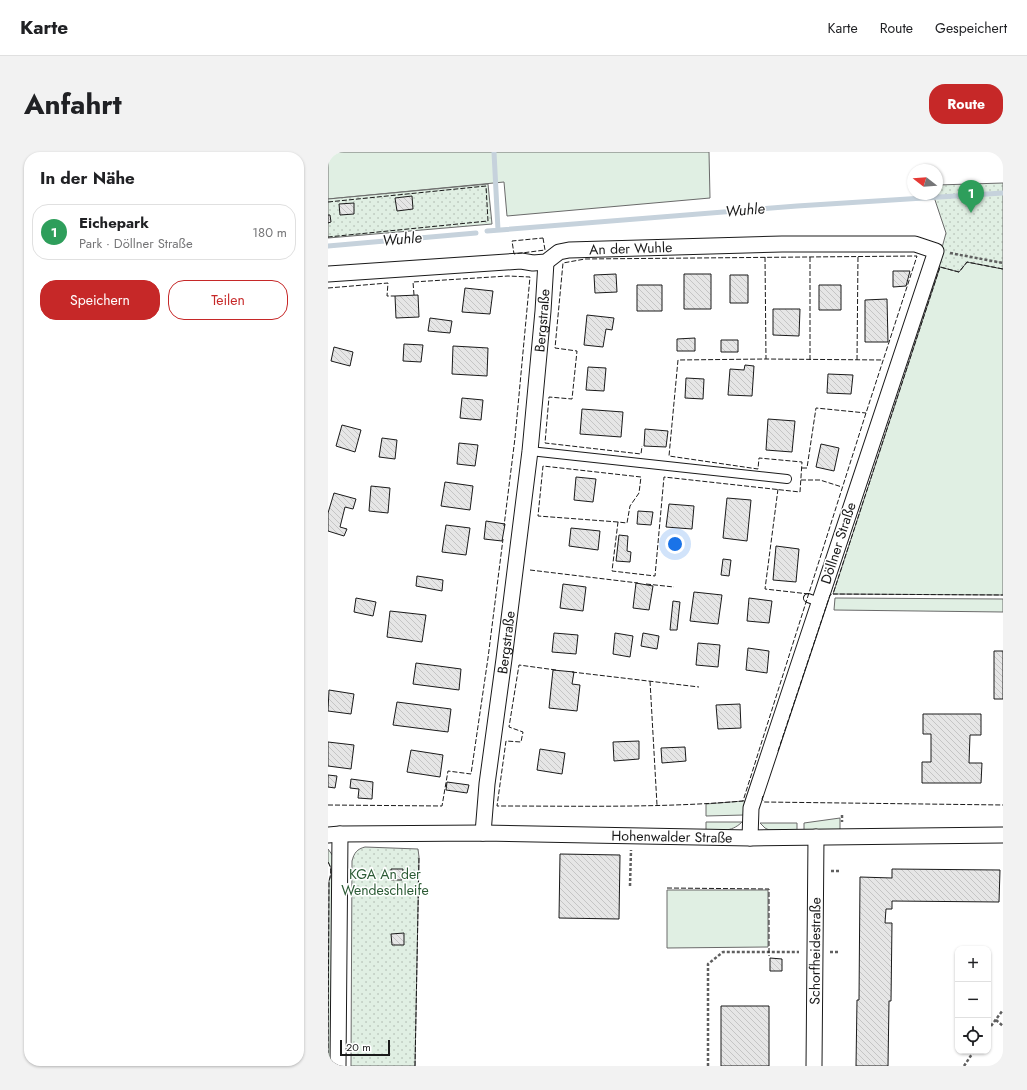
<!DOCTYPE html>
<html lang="de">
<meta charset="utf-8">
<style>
body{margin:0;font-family:Jost,sans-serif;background:#f2f2f2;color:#202124}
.controls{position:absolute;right:12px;bottom:12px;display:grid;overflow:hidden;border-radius:8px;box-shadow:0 1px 3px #0004}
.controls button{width:36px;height:36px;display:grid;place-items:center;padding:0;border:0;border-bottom:1px solid #e0e0e0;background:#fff;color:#202124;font:20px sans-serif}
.compass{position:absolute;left:579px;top:12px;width:36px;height:36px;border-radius:50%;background:#fff;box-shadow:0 1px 3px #0004;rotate:287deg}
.scale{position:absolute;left:12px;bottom:10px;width:50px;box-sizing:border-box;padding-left:4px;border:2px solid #1a1a1a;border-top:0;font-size:11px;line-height:14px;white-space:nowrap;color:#1a1a1a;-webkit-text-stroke:3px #fff;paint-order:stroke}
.you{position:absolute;left:347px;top:392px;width:14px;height:14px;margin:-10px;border:3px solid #fff;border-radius:50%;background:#1a73e8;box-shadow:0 0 0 6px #1a73e833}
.badge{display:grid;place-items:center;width:26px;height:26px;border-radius:50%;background:#c62828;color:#fff;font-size:13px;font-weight:700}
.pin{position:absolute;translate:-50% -33px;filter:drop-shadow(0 1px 2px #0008)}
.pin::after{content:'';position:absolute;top:21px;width:14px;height:12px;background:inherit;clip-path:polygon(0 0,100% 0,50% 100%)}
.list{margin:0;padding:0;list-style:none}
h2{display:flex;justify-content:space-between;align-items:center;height:52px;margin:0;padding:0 16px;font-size:17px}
h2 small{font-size:13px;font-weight:400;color:#757577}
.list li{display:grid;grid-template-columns:26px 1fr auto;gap:12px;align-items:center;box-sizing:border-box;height:56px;margin:0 8px 8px;padding:0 8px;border:1px solid #e0e0e0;border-radius:16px}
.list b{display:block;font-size:15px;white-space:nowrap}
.list p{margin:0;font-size:13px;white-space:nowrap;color:#757577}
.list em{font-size:13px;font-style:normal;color:#757577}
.actions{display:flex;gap:8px;padding:12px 16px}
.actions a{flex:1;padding:9px 0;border:1px solid #c62828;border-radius:16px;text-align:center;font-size:14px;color:#c62828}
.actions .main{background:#c62828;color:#fff}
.icon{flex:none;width:22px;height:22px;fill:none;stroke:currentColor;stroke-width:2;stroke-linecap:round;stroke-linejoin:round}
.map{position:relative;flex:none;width:675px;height:914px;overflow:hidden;border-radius:16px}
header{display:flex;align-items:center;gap:24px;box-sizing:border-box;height:56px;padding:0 20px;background:#fff;border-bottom:1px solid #e0e0e0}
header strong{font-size:19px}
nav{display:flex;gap:22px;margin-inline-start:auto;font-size:14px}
.intro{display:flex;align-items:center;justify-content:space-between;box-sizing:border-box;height:96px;padding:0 24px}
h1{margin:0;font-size:28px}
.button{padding:10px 18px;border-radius:16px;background:#c62828;color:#fff;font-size:14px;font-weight:700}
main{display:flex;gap:24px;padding:0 24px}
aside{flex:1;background:#fff;border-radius:16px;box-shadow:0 1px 3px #0004}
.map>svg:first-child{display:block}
</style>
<header>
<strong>Karte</strong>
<nav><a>Karte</a><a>Route</a><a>Gespeichert</a></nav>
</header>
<div class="intro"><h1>Anfahrt</h1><a class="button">Route</a></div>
<main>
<aside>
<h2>In der Nähe<small></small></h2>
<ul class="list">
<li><span class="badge" style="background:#2e9e5b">1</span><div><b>Eichepark</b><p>Park · Döllner Straße</p></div><em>180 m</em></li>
</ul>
<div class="actions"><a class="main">Speichern</a><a>Teilen</a></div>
</aside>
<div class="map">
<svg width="675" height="914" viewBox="0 0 675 914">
<defs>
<pattern id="park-dots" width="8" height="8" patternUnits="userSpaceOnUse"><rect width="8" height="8" fill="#e0efe3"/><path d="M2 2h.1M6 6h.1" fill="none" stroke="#c0ccc2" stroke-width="1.8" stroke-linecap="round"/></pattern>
<pattern id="building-back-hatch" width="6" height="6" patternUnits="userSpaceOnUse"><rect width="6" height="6" fill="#e6e6e6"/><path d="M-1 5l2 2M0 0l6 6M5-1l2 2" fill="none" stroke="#c5c5c5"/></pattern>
</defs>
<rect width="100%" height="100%" fill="#fff"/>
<path fill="#e0efe3" stroke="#6a6a6a" d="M0 0H381L382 46 179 64 176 30 0 47Z
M639 110 675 117V443L505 442 612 115 631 120Z
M507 446 675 447V460L506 458Z
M415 649 420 650 416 663 378 664V652Z
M512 666V678H476V671Z
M378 670H414C403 681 392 678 378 678Z
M432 671H469V678H441L437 676Z
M0 697 5 704V914H0L1 729 3 724V716L0 710Z
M339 738H440V795L339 796Z"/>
<path fill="url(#park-dots)" stroke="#6a6a6a" d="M675 31V117L639 110 631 120 609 114 618 81 605 42H609V33Z
M160 32 164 72 0 86V47Z
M37 695 90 697 91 705 87 914H23L24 709C26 701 29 697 37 695Z"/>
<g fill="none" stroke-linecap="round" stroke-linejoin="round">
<path stroke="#c6d2dc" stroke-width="5" d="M166 0 170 78
M159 79 469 54 675 41
M0 94 148 81"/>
</g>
<path fill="url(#building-back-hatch)" stroke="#1a1a1a" d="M84 44 85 57 69 59 67 46Z
M26 51V62L12 63 11 52Z
M0 63H2L3 70 0 71Z
M565 119H582L578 134 565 135Z
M288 122 289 140 267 141 266 123Z
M356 122H383V157H356Z
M402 123H420V151H402Z
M309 133H334V159H309Z
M491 133H513V158H491Z
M137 136 165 139 162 162 134 160Z
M90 143 91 165 68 166 67 144Z
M559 147 560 190H537V148Z
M445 157H472L471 184 445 183Z
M259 163 286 166 284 178 278 177 275 195 256 193Z
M102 166 124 169 122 181 100 179Z
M367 186V199H349V187Z
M393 188H410V200H393Z
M76 192 95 193 93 210 75 209Z
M125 194 160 196 159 224 124 222Z
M6 195 25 200 22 214 3 209Z
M417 213 426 214 424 244 400 243 402 217 416 218Z
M260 215 278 216 276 239 258 238Z
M500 222 525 223 523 242 499 241Z
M358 226 376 227 375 247 357 246Z
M134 246 155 248 153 268 132 266Z
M254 257 295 260 293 285 252 282Z
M440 267 467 269 464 300 438 298Z
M14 273 33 278 27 300 8 294Z
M317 277 340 279 338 295 316 294Z
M54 286 69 288 67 307 51 305Z
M131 291 150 293 147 314 129 312Z
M493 292 511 296 506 319 488 315Z
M248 325 268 327 265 350 246 348Z
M117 330 145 334 142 358 113 354Z
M43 334 62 336 60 361 41 359Z
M6 341 28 347 25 357 17 355 12 375 19 377 16 384 0 379V361Z
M399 346 423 348 419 389 395 386Z
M341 352 366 354 364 377 338 375Z
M310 359 325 360 323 373 309 372Z
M158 369 177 372 174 389 156 387Z
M118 373 142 376 138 403 114 400Z
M243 376 272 379 270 398 241 394Z
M291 383 300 384 299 399 303 400 302 410 288 409Z
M448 394 471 397 468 430 445 428Z
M395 407 403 408 401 424 393 423Z
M89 424 115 428 114 439 88 434Z
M308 431 325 434 321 458 305 456Z
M235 432 258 435 255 459 232 456Z
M366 440 394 443 390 472 362 469Z
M28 446 48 450 45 464 26 460Z
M421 446 444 449 441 471 419 469Z
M345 449 352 450 349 478H342Z
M62 459 98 463 94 490 59 485Z
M226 481 250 483 248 502 224 500Z
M287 481 305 484 302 505 285 502Z
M315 481 331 484 329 497 313 494Z
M370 491 392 493 390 515 368 513Z
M420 496 441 499 439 521 418 518Z
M666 499H675V547H666Z
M88 511 133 517 131 538 85 532Z
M225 518 246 520 244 532 252 533 249 559 221 556Z
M1 538 26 542 23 562 0 559Z
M69 550 123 557 120 580 65 573Z
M412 552 413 576 390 577 388 553Z
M595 562H653V583H642L641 611H654L653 631H594V610H603V582H595Z
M311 589V607L286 609 285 590Z
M0 590 26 593 23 617 0 614Z
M357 595 358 609 334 611 333 596Z
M212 597 237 601 234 622 209 618Z
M83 598 115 603 112 625 79 620Z
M0 623 9 624 7 636 0 635Z
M23 627 45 630 44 647 30 646 31 637 22 636Z
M119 630 141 633 139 641 118 638Z
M232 702 292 703 291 767 231 766Z
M63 717H75L74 728H63Z
M564 717 672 718 671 750 564 749V757H558L557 771H564L563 849H561L560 914H528L529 848H531L532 725 564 726Z
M76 781V793H64L63 782Z
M442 806 454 807V819H442Z
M393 854H441V914H393Z"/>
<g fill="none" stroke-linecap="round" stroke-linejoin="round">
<g stroke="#1a1a1a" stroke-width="10">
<path id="lane" d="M202 299 459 327
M480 446 491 450"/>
</g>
<g stroke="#1a1a1a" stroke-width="17">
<g id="street">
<path id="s1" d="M0 122 193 109 205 111 218 110 231 100 241 98 454 92H587L608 99 423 656 422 686"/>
<path id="s2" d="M155 681 159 632 176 507 202 299 215 159 218 110"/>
<path id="s3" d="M0 683 12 682 155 681 422 686 675 683"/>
<path d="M10 914 12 682"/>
<path id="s4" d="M486 914 488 685"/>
</g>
</g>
<path stroke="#5f5f5f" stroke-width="2.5" stroke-dasharray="3 2" stroke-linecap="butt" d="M622 101 675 111
M514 663V670
M503 719H513
M302 734 303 698
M502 800H511
M668 868 675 874
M660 878 675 858
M380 914V812L395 800H471
M636 914 646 899"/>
<use href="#lane" stroke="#fff" stroke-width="8"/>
<use href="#street" stroke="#fff" stroke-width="15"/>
<path stroke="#1a1a1a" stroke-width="1" stroke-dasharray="5 2" stroke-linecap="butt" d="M0 50 158 34 160 69 0 85
M215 86 217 98 186 102 184 89Z
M437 105 438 207
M675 117 639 110 631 120 612 115 505 442 675 443
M0 136 60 131 59 144H67
M86 143 85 130 180 124 202 125 187 286 176 374
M482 208V105
M529 208 530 104
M474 316H479L488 256 538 261
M473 328H492L514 335
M450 337 437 437 481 442
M290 370 210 364 215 314 313 325 311 341 302 354 299 371 290 370 284 419 327 424 336 325 472 340 474 310 431 306 430 317 341 304 350 208 438 207 555 208
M202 418 310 431
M318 432 346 435
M228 518 191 513 181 575 195 580 193 590 178 589 169 654C251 654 334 656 415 649L538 261 589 104 257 107 235 111 227 196 249 199 244 247 221 245 217 291 313 302 314 294
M244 520 371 535
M322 529 329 653
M450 599 502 443 505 442
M435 644 434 647 436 650 675 653
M0 653 114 654 120 619 143 622 160 506 175 387
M0 710C4 716 3 722 1 729L0 901
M339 736 441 737V804
M87 914 91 705"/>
</g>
<g text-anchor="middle" stroke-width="3" stroke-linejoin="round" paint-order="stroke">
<g font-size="14" fill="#1a1a1a" stroke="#fff">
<text dy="5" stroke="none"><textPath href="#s1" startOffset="307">An der Wuhle</textPath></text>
<text dy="5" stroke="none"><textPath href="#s2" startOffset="516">Bergstraße</textPath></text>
<text transform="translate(510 391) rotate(-72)" y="5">Döllner Straße</text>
<text dy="5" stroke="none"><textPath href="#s2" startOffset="192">Bergstraße</textPath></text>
<text dy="5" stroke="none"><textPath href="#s3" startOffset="344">Hohenwalder Straße</textPath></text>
<text dy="5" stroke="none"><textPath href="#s4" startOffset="115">Schorfheidestraße</textPath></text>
</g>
<g font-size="14" fill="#2b5a34" stroke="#fff">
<text x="57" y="727">KGA An der<tspan x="57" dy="16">Wendeschleife</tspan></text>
</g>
<g font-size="15" font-style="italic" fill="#1a1a1a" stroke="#fff">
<text transform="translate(417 58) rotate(-5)" y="5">Wuhle</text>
<text transform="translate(74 87) rotate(-5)" y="5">Wuhle</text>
</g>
</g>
</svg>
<div class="controls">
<button>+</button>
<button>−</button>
<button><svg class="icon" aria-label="locate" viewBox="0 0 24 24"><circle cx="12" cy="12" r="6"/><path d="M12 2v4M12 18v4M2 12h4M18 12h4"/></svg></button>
</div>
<svg class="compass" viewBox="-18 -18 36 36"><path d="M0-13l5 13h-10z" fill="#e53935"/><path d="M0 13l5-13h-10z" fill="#757577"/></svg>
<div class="scale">20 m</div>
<div class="you"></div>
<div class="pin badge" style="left:643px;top:61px;background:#2e9e5b">1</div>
</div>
</main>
